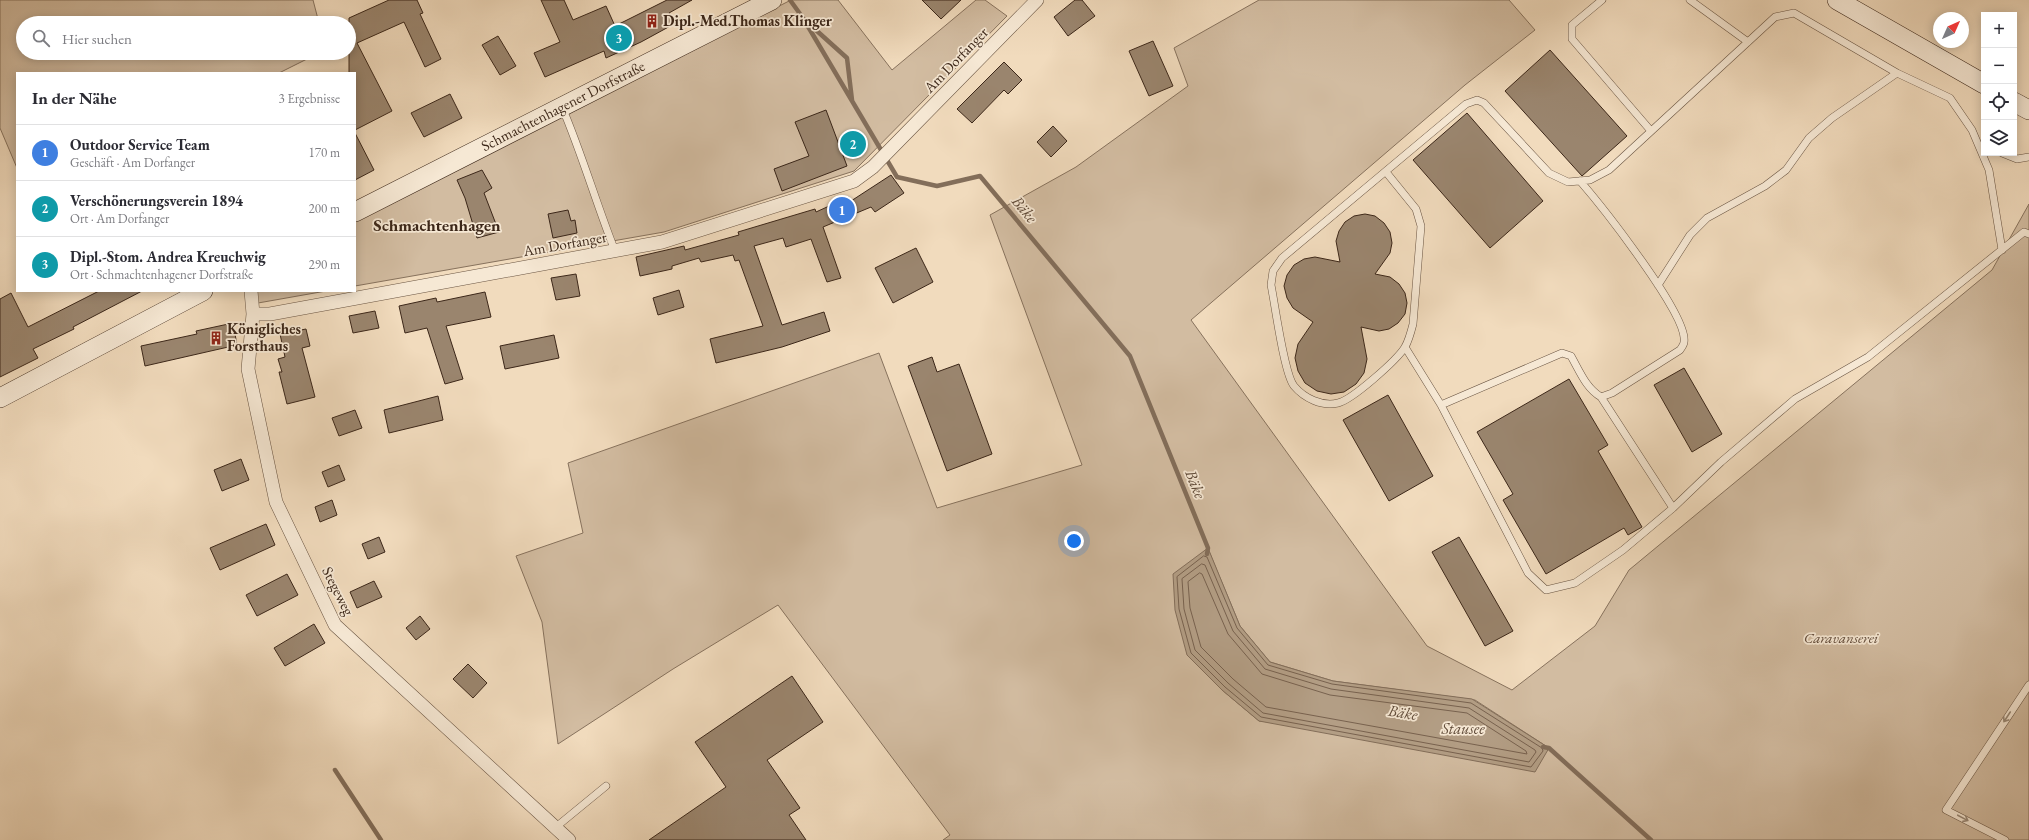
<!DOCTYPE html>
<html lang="de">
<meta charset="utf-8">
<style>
body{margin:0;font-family:"EB Garamond",serif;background:#f7f7f7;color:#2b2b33}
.controls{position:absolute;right:12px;top:12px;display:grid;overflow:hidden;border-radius:0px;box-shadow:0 2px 10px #0003}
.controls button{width:36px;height:36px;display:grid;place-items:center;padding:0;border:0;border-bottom:1px solid #e1e1e2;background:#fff;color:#2b2b33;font:20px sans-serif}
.compass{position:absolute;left:1933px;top:12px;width:36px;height:36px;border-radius:50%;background:#fff;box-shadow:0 2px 10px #0003;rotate:45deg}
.you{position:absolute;left:1074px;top:541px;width:14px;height:14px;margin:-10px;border:3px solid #fff;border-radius:50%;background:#1a73e8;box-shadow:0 0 0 6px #1a73e833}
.badge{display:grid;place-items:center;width:26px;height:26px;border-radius:50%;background:#1a73e8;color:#fff;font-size:13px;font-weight:700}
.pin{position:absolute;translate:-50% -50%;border:2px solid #fff;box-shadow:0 1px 4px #0006}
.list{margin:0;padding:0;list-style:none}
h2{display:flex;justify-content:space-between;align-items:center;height:52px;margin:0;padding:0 16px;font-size:17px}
h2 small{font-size:13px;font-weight:400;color:#7c7c81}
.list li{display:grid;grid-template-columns:26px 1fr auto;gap:12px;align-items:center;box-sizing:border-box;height:56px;padding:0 16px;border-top:1px solid #e1e1e2}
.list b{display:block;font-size:15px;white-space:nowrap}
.list p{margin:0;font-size:13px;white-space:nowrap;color:#7c7c81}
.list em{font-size:13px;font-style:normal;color:#7c7c81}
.icon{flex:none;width:22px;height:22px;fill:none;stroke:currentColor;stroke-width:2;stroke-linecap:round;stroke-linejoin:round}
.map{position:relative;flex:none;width:2029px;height:840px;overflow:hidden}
.search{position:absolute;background:#fff;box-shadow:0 2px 10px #0003;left:16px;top:16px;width:340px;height:44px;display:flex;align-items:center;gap:10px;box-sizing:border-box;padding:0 14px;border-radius:22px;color:#7c7c81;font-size:15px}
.panel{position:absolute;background:#fff;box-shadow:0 2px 10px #0003;left:16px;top:72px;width:340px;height:220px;border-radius:0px}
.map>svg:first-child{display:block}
</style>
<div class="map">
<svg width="2029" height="840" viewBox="0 0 2029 840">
<rect width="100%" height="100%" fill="#f1dbbd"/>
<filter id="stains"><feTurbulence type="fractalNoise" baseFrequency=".005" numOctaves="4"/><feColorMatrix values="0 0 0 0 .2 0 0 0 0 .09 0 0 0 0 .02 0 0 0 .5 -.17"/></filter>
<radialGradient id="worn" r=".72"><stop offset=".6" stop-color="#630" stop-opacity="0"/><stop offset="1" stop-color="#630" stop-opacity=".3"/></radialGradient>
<path fill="#d2bca1" stroke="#87725d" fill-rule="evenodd" d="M0 0H313L319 23H23V53H319L279 73H17V168L0 128Z
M791 0H838L892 70 976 0H985L1007 16 854 171 664 232 355 286V222Z
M1259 0H1509L1535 30 1465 85 1191 320 1427 646 1512 690 1595 626 1629 570 1992 270 2029 204V840H943L950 835 778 605 673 669 558 744 542 622 516 556 583 533 568 463 879 353 937 508 1082 465 990 215 1076 167 1188 86 1174 48ZM1208 549 1240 626 1270 662 1333 681 1475 700 1549 748 1259 721 1222 690 1192 659Z
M255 291H326L258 303Z"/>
<path fill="#b39e85" stroke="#836e5a" d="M1208 548 1240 626 1270 662 1333 681 1472 699 1549 748 1535 772 1259 721 1222 690 1187 655 1175 610 1173 574Z"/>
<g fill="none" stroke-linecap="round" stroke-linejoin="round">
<path stroke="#78624f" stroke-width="1" d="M1204 556 1207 557 1237 628 1268 665 1332 684 1471 703 1542 748 1543 751 1531 767 1261 717 1225 687 1191 653 1179 609 1177 577Z
M1202 564 1205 565 1233 631 1265 669 1331 689 1469 708 1535 750 1536 752 1529 762 1263 713 1228 683 1195 650 1184 609 1182 579Z
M1200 573 1202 574 1228 634 1262 674 1330 695 1467 713 1526 751 1527 754 1266 707 1233 679 1201 647 1190 608 1188 582Z"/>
<path stroke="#836e5a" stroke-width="4.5" d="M790 0 803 18 897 177 937 186 980 176 1130 356 1208 548 1207 554
M807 22 847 58 852 100
M1543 747 1549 748 1651 840
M335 770 381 840"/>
</g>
<path fill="#9a856e" stroke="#3c2719" d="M389 0H417L423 13 420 14 441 59 425 67 404 22 357 43 392 111 355 130V73H349V18Z
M541 0H564L573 20 606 6 615 26 667 0H692L669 13 674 24 641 42 606 58 604 51 545 77 534 53 560 42Z
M922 0H961L941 19Z
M1075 0H1082L1095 16 1068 36 1054 17Z
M498 36 516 66 500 75 482 45Z
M1153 41 1173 86 1149 96 1129 51Z
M1550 50 1627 136 1582 176 1505 91Z
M1004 62 1022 80 1008 94 1004 90 972 123 957 109Z
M450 94 462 118 424 137 411 113Z
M826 110 847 166 782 191 774 169 809 156 795 122Z
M1467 113 1543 201 1490 248 1413 160Z
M1053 126 1067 141 1051 157 1037 142Z
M355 133 374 170 355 180Z
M482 170 492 188 484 193 499 232 477 238 465 198 457 180Z
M891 175 904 193 875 212 871 207 823 227 841 278 827 282 811 239 786 247 783 238 754 246 782 325 824 312 830 331 782 347 716 363 710 339 763 326 739 260 735 261 733 255 701 262 699 258 672 266V269L640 276 636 257 684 246 685 250 739 235 738 232 815 209 816 212 849 197 851 201Z
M568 210 571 221 575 220 577 233 553 238 548 214Z
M1365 214 1375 216 1384 223 1390 232 1392 243 1390 253 1375 274 1390 277 1399 284 1405 293 1407 303 1405 314 1398 323 1389 329 1379 331 1361 327 1367 359 1364 373 1356 384 1344 392 1331 394 1317 391 1305 383 1298 371 1295 358 1298 344 1313 322 1293 308 1287 298 1284 286 1287 275 1294 265 1304 259 1315 257 1340 262 1336 241 1339 231 1345 222 1354 216Z
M916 248 933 282 893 303 875 268Z
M576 274 580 296 556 300 551 278Z
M679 290 684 307 658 315 653 298Z
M99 291H142L73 327 74 329 33 349 38 358 0 377V299L11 293 28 327Z
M485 292 491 317 446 326 463 379 445 384 427 328 405 333 399 306 436 298 437 302Z
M375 311 379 328 353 333 349 316Z
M233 323 237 345 145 366 141 346 197 334 196 331Z
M306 329 310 346 302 348 315 397 287 404 279 372H282L278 359 285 357 280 334Z
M554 335 559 358 505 369 500 346Z
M932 357 937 372 959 364 992 454 947 471 908 366Z
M1684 368 1722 434 1692 452 1654 385Z
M1569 379 1608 445 1598 451 1642 527 1628 535 1624 528 1546 574 1503 500 1513 494 1477 432Z
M1388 395 1433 476 1389 501 1343 420Z
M438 396 443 420 389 433 384 410Z
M355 410 362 428 339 436 332 418Z
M241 459 249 480 222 491 214 470Z
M339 465 345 480 328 487 322 472Z
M332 500 337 515 320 522 315 507Z
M266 524 275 545 220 570 210 548Z
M379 537 385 552 368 559 362 544Z
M1459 537 1513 631 1485 646 1432 552Z
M287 574 298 595 257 616 246 595Z
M374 581 382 597 357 608 350 592Z
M420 616 430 629 416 640 406 628Z
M314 624 325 643 285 666 274 648Z
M468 664 487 683 473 698 453 679Z
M792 676 823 722 767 760 800 808 789 815 806 840H649L726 787 695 742Z"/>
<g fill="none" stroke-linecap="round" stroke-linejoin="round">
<g stroke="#695442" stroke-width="8">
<path id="lane" d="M1602 0 1572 25V39L1651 131
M1690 0 1748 42
M562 107C582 154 596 203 615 251
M2002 153 2017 159 2029 157
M1386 172 1416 209 1421 226 1413 324C1411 332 1409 340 1405 347 1397 360 1352 400 1338 403 1322 407 1304 398 1294 386 1284 374 1275 304 1271 285L1273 271 1282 258 1466 104 1477 100 1484 103 1549 173 1568 182 1590 180 1609 170 1775 17 1794 13 1897 73 1950 98 1972 130 1989 170 2002 250
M1658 285 1690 235 1707 218 1765 186 1786 170 1809 138 1832 118 1897 73
M1405 347 1441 405 1528 573 1546 590 1575 583 1623 550 1673 508 1721 462 1795 399 1868 357 2024 232 2029 234
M1601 397 1673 508
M1441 405 1562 353 1571 356C1580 372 1586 388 1601 397L1612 393 1680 350C1681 348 1684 345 1684 342 1689 316 1600 204 1580 181
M556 827 606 786
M2005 840 1946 810 2029 685"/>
</g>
<g stroke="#695442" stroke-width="14">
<path id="street" d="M251 291 253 314 248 369 276 502 335 625 569 840
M253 314H270L662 242 854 181 873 167 1037 0"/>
</g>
<g stroke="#3c2719" stroke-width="20">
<path id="secondary" d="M1837 0 1984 84
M2014 102 2029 110
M355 212 772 0
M0 398 203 291"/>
</g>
<use href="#lane" stroke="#f6e8d4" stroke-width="7"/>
<use href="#street" stroke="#f6e8d4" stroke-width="13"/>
<use href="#secondary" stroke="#f6e8d4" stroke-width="19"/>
</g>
<defs><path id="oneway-shaft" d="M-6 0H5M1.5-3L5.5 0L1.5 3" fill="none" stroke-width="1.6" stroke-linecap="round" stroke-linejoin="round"/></defs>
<g stroke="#998876">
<use href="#oneway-shaft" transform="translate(2007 717) rotate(123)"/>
<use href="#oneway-shaft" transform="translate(1963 818) rotate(28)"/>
</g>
<defs>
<g id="building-bare" transform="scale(1.08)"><path d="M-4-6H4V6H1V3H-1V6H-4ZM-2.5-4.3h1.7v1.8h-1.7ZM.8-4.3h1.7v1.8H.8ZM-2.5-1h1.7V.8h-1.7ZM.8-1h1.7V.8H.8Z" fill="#8f2418" stroke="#f6e8d4" stroke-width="2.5" paint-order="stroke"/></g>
</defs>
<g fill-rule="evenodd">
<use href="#building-bare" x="652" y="21"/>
<use href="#building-bare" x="216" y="338"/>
</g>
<g text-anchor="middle" stroke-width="3.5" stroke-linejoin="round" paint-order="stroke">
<g font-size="15" font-weight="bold" fill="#3c2719" stroke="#f6e8d4" text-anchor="start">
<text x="663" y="26">Dipl.-Med.Thomas Klinger</text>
<text x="227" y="334">Königliches<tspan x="227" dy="17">Forsthaus</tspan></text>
</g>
<g font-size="15" fill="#3c2719" stroke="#f6e8d4">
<text transform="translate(956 60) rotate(-46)" y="5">Am Dorfanger</text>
<text transform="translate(563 106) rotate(-27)" y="5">Schmachtenhagener Dorfstraße</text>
<text transform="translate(565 244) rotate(-10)" y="5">Am Dorfanger</text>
<text transform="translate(338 591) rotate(63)" y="5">Stegeweg</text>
</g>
<g font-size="15" font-style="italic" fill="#624c3b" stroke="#f6e8d4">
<text x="1841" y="643">Caravanserei</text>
</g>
<g font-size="16" font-style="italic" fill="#604b39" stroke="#f6e8d4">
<text transform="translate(1025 209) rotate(50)" y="6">Bäke</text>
<text transform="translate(1196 484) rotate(68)" y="6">Bäke</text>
<text transform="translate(1403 712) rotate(9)" y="6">Bäke</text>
<text x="1463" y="734">Stausee</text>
</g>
<g font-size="17" font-weight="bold" fill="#3c2719" stroke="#f6e8d4">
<text x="437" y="231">Schmachtenhagen</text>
</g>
</g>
<rect width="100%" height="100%" filter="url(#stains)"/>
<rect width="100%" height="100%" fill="url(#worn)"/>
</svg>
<div class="controls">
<button>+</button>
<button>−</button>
<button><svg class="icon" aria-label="locate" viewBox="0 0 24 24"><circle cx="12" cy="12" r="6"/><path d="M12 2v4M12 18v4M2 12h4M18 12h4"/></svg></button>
<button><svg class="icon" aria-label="layers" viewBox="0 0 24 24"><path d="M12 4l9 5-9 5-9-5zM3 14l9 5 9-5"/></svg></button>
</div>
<svg class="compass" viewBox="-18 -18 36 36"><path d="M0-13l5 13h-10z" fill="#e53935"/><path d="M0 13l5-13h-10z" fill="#7c7c81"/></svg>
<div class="you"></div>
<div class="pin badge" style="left:842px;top:210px;background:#3f7fe0">1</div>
<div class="pin badge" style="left:853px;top:144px;background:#0f9aa8">2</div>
<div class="pin badge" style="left:619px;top:38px;background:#0f9aa8">3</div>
<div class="search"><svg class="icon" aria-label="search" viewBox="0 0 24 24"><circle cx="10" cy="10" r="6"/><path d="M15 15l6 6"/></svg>Hier suchen</div>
<section class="panel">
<h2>In der Nähe<small>3 Ergebnisse</small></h2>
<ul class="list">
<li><span class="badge" style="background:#3f7fe0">1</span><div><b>Outdoor Service Team</b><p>Geschäft · Am Dorfanger</p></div><em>170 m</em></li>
<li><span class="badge" style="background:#0f9aa8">2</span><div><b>Verschönerungsverein 1894</b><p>Ort · Am Dorfanger</p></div><em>200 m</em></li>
<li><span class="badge" style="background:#0f9aa8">3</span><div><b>Dipl.-Stom. Andrea Kreuchwig</b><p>Ort · Schmachtenhagener Dorfstraße</p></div><em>290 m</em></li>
</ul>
</section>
</div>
